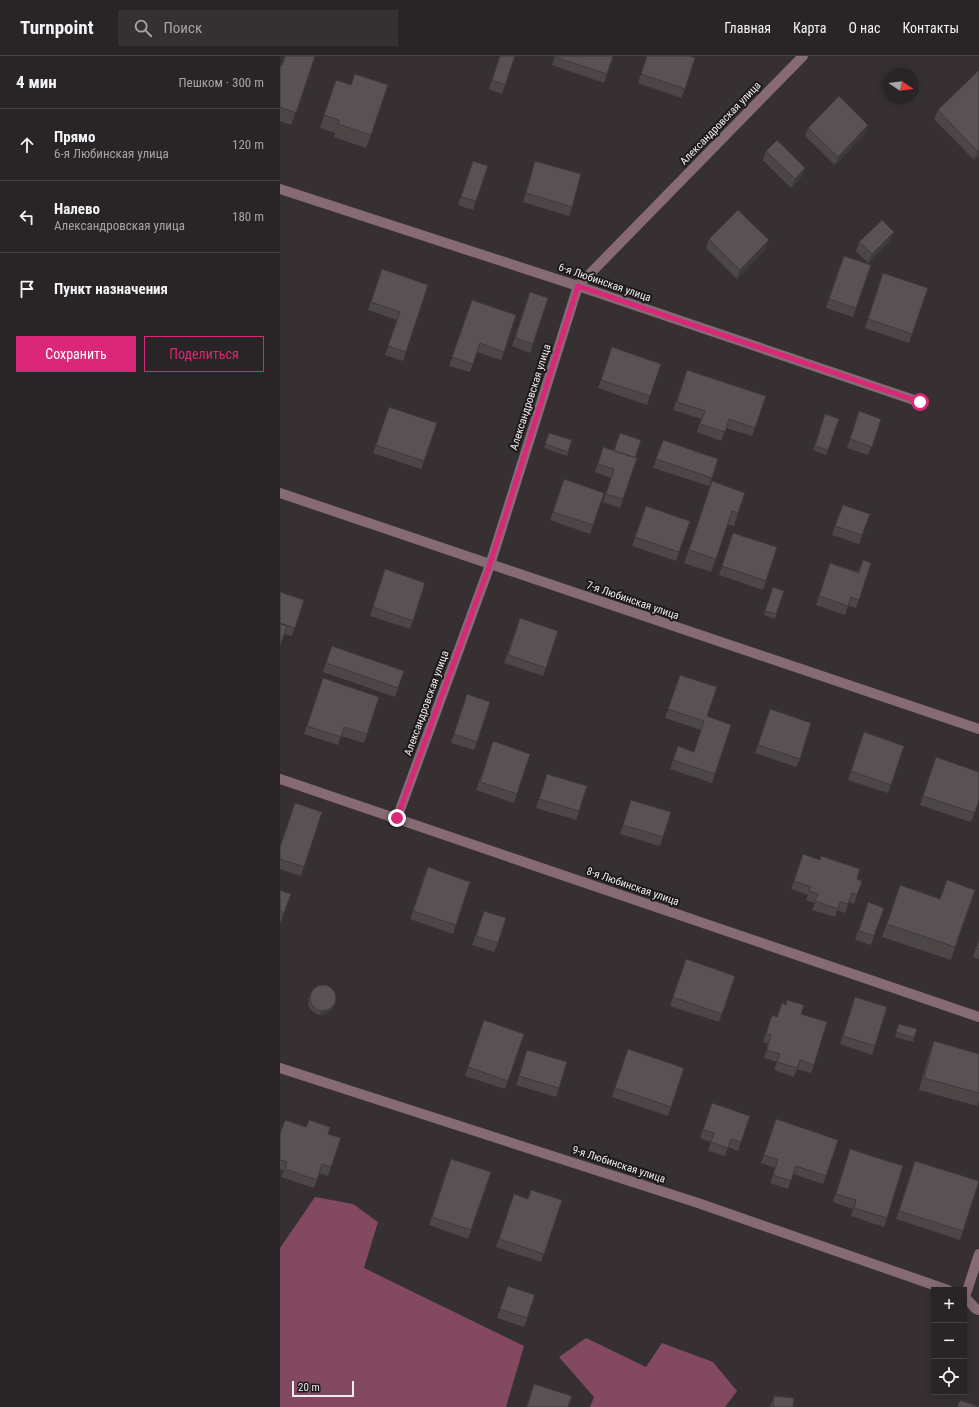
<!DOCTYPE html>
<html lang="ru">
<meta charset="utf-8">
<style>
body{margin:0;font-family:"Roboto Condensed",sans-serif;background:#353032;color:#f1f3f6}
.controls{position:absolute;right:12px;bottom:12px;display:grid;overflow:hidden;border-radius:0px;box-shadow:0 2px 10px #0003}
.controls button{width:36px;height:36px;display:grid;place-items:center;padding:0;border:0;border-bottom:1px solid #454143;background:#292426;color:#f1f3f6;font:20px sans-serif}
.compass{position:absolute;left:603px;top:12px;width:36px;height:36px;border-radius:50%;background:#292426;box-shadow:0 2px 10px #0003;rotate:103deg}
.scale{position:absolute;left:12px;bottom:10px;width:62px;box-sizing:border-box;padding-left:4px;border:2px solid #efeaec;border-top:0;font-size:11px;line-height:14px;white-space:nowrap;color:#efeaec;-webkit-text-stroke:3px #1c191a;paint-order:stroke}
.stop{position:absolute;width:12px;height:12px;margin:-9px;border:3px solid #db2777;border-radius:50%;background:#fff}
.stop.end{background:#db2777;border-color:#fff;box-shadow:0 1px 4px #0008}
.list{margin:0;padding:0;list-style:none}
h2{display:flex;justify-content:space-between;align-items:center;height:52px;margin:0;padding:0 16px;font-size:17px}
h2 small{font-size:13px;font-weight:400;color:#a5a4a7}
.list li{display:grid;grid-template-columns:26px 1fr auto;gap:12px;align-items:center;box-sizing:border-box;height:72px;padding:0 16px;border-top:1px solid #454143}
.list b{display:block;font-size:15px;white-space:nowrap}
.list p{margin:0;font-size:13px;white-space:nowrap;color:#a5a4a7}
.list em{font-size:13px;font-style:normal;color:#a5a4a7}
.actions{display:flex;gap:8px;padding:12px 16px}
.actions a{flex:1;padding:9px 0;border:1px solid #db2777;border-radius:0px;text-align:center;font-size:14px;color:#db2777}
.actions .main{background:#db2777;color:#fff}
.icon{flex:none;width:22px;height:22px;fill:none;stroke:currentColor;stroke-width:2;stroke-linecap:round;stroke-linejoin:round}
.map{position:relative;flex:none;width:699px;height:1351px;overflow:hidden}
header{display:flex;align-items:center;gap:24px;box-sizing:border-box;height:56px;padding:0 20px;background:#292426;border-bottom:1px solid #454143}
header strong{font-size:19px}
nav{display:flex;gap:22px;margin-inline-start:auto;font-size:14px}
.search{width:280px;height:36px;background:#353032;display:flex;align-items:center;gap:10px;box-sizing:border-box;padding:0 14px;border-radius:0px;color:#a5a4a7;font-size:15px}
main{display:flex}
aside{flex:1;background:#292426}
.map>svg:first-child{display:block}
</style>
<header>
<strong>Turnpoint</strong>
<div class="search"><svg class="icon" aria-label="search" viewBox="0 0 24 24"><circle cx="10" cy="10" r="6"/><path d="M15 15l6 6"/></svg>Поиск</div>
<nav><a>Главная</a><a>Карта</a><a>О нас</a><a>Контакты</a></nav>
</header>
<main>
<aside>
<h2>4 мин<small>Пешком · 300 m</small></h2>
<ul class="list">
<li><svg class="icon" aria-label="ahead" viewBox="0 0 24 24"><path d="M12 20V5M6 11l6-6 6 6"/></svg><div><b>Прямо</b><p>6-я Любинская улица</p></div><em>120 m</em></li>
<li><svg class="icon" aria-label="left" viewBox="0 0 24 24"><path d="M17 20v-9H6M10 6l-5 5 5 5"/></svg><div><b>Налево</b><p>Александровская улица</p></div><em>180 m</em></li>
<li><svg class="icon" aria-label="arrive" viewBox="0 0 24 24"><path d="M6 21V4h12l-3 4 3 4H6"/></svg><div><b>Пункт назначения</b></div></li>
</ul>
<div class="actions"><a class="main">Сохранить</a><a>Поделиться</a></div>
</aside>
<div class="map">
<svg width="699" height="1351" viewBox="0 0 699 1351">
<rect width="100%" height="100%" fill="#373032"/>
<path fill="#834960" d="M35 1141 73 1148 98 1166 84 1212 244 1290 226 1351H0V1192Z
M306 1282 366 1311 382 1287 433 1306 457 1335 445 1351H310L314 1341 279 1301Z"/>
<g fill="none" stroke-linecap="round" stroke-linejoin="round">
<path stroke="#866a74" stroke-width="10" d="M0 133 298 230 640 346
M0 437 699 673
M0 723 699 961
M117 762 210 509 298 230 523 0
M0 1012 418 1147 668 1234
M684 1240 696 1253 699 1254
M685 1241 699 1198"/>
</g>
<path fill="#4d4647" d="M5 0H35L11 69 0 65V9L1 10Z
M220 0H235L222 38 209 33Z
M275 0H333L324 27 272 9Z
M367 0 405 33 401 42 358 27Z
M699 14V100L694 104 654 63 658 54Z
M56 24 91 79 86 92 54 81 55 77 40 72Z
M528 72 585 78 555 109 525 80Z
M486 95 522 120 511 132 483 104Z
M255 105 292 151 289 160 243 146Z
M208 110 193 154 178 149 190 114Z
M429 183 486 193 457 223 426 192Z
M611 184 588 207 576 195 579 186Z
M560 209H591L573 261 546 252Z
M99 222 148 229 123 305 105 299 117 264 88 254Z
M600 226 632 278 629 287 585 272Z
M250 236 253 288 250 297 232 290Z
M192 244 236 259 221 304 197 296 190 316 169 310Z
M332 291 370 340 367 349 318 332Z
M404 322 475 372 472 380 446 372 441 385 417 376 421 363 393 354Z
M579 355 601 363 588 399 567 392Z
M545 358 559 363 546 399 533 394Z
M106 359 144 405 141 413 93 397Z
M269 377 292 384 287 400 264 392Z
M383 384 438 403 429 430 373 412Z
M323 391 357 402 340 452 323 446 331 422 315 416Z
M284 423 313 469 310 478 270 464Z
M432 425 458 457 454 470 447 468 431 516 404 507Z
M559 457 590 458 579 488 552 479Z
M363 458 410 465 396 505 352 490Z
M453 477 486 525 483 534 439 519Z
M583 504 591 507 576 552 568 550 565 559 536 549 550 507 578 516Z
M105 513 145 527 130 573 90 560Z
M493 531 504 535 495 563 484 559Z
M0 536 24 544 12 580 4 578 0 590Z
M240 562 266 612 263 620 224 607Z
M52 590 124 615 115 641 43 616Z
M400 619 427 660 451 669 432 727 390 713 398 690 414 696 421 674 385 662Z
M43 622 99 641 84 687 61 680 58 689 24 678Z
M210 646 194 694 171 687 184 647Z
M487 662 520 703 516 711 475 697Z
M584 676 624 690 608 737 568 724Z
M213 685 250 698 234 747 196 734Z
M653 710 699 744 691 766 640 749Z
M267 718 299 755 296 764 256 752Z
M351 744 383 781 380 790 340 778Z
M0 791 24 811 21 820 0 813Z
M523 798 577 823V839L574 848 569 846 565 857 557 854 555 861 532 854 535 847 526 844 528 839 511 833Z
M144 820 190 826 173 878 130 863Z
M620 829 675 891 671 904 602 881Z
M0 834 4 857 1 866 0 865Z
M588 846 604 852 591 889 575 884Z
M201 864 218 887 214 896 192 889Z
M699 883V903L693 901Z
M403 912 455 920 439 966 390 950Z
M31 937 56 946 51 955 46 958 40 959 35 957 30 953 28 948 29 942Z
M575 941 595 990 592 999 560 988Z
M521 958 534 1009 531 1017 517 1013 514 1021 494 1014 497 1006 484 1002 488 988 483 986 489 968 497 961Z
M619 968 637 973 633 986 615 981Z
M201 973 244 978 225 1033 185 1020Z
M654 985 699 998V1044L697 1050 639 1034 649 998Z
M348 993 391 1051 388 1060 332 1041Z
M247 994 279 1032 276 1041 236 1029Z
M432 1047 461 1086 458 1095 448 1091 445 1100 428 1095 431 1086 420 1082Z
M26 1071 61 1082 48 1120 39 1117 34 1132 1 1121 4 1115 0 1113V1078Z
M493 1072 546 1120 543 1128 513 1118 508 1133 490 1127 495 1112 481 1107Z
M570 1093 607 1162 604 1171 571 1160 573 1153 553 1146Z
M635 1105 683 1175 680 1184 616 1163Z
M168 1111 191 1174 188 1183 149 1169Z
M234 1138 248 1143 282 1144 261 1206 216 1191Z
M228 1230 255 1239 244 1271 217 1262Z
M254 1328 288 1351H246Z
M494 1340 513 1351H490Z"/>
<path fill="#3e393a" d="M588 69 585 78 555 109 558 101Z
M699 94V100L694 104Z
M525 112 522 120 511 132 515 123Z
M614 176 611 184 588 207 592 198Z
M489 184 486 193 457 223 460 214Z
M56 946 51 955 46 958 40 959 42 955Z"/>
<path fill="#595153" stroke="#3e393a" d="M5 0H35L16 57 0 51V9L2 10Z
M220 0H235L225 29 212 24Z
M276 0H333L327 18 275 1Z
M367 0H410L415 2 405 33 361 18Z
M699 14V94L698 96 658 54Z
M75 18 108 29 91 79 58 68 59 64 44 59 56 24 71 29Z
M559 40 588 69 558 101 528 72Z
M497 84 525 112 515 123 486 95Z
M193 105 208 110 196 145 181 141Z
M255 105 301 118 292 151 246 137Z
M458 154 489 184 460 214 429 183Z
M602 164 614 176 592 198 579 186Z
M564 200 591 209 576 252 549 243Z
M102 213 148 229 126 296 108 290 120 256 91 246Z
M603 217 648 232 632 278 588 263Z
M250 236 268 242 253 288 235 282Z
M192 244 236 259 224 296 200 287 193 308 172 301Z
M332 291 381 308 370 340 321 324Z
M407 314 486 340 475 372 449 363 445 376 420 368 425 355 397 346Z
M109 351 157 367 144 405 96 389Z
M579 355 601 363 592 391 570 383Z
M545 358 559 363 548 394 535 390Z
M269 377 292 384 288 396 265 388Z
M340 377 361 384 355 402 334 395Z
M383 384 438 403 432 422 376 403Z
M323 391 357 402 343 443 326 438 334 413 318 408Z
M284 423 324 437 313 469 273 456Z
M432 425 465 437 458 457 452 455 436 503 409 494Z
M563 449 590 458 582 479 555 470Z
M366 450 410 465 399 496 355 481Z
M453 477 497 491 486 525 442 510Z
M583 504 591 507 579 544 571 541 568 550 539 540 550 507 579 517Z
M105 513 145 527 133 565 93 551Z
M493 531 504 535 496 558 485 555Z
M0 536 24 544 15 572 0 567Z
M240 562 278 575 266 612 228 599Z
M0 568 7 570 0 590Z
M52 590 124 615 118 632 46 607Z
M400 619 437 631 427 660 451 669 435 718 393 704 398 690 414 696 424 665 388 653Z
M43 622 99 641 87 678 64 671 61 681 27 670Z
M187 638 210 646 197 686 174 678Z
M490 653 531 667 520 703 478 689Z
M584 676 624 690 611 729 571 715Z
M213 685 250 698 237 738 200 726Z
M656 701 699 716V744L695 757 643 740Z
M267 718 307 730 299 755 259 743Z
M351 744 391 756 383 781 343 769Z
M15 747 42 756 24 811 0 803V791Z
M523 798 540 804 541 800 580 813 577 823 582 825 577 839 572 837 568 848 560 846 558 853 535 845 538 838 529 835 531 831 514 825Z
M148 811 190 826 176 869 133 855Z
M667 824 695 834 675 891 607 868 620 829 660 843Z
M0 834 11 838 4 857 0 855Z
M588 846 604 852 594 880 579 875Z
M204 855 226 862 218 887 196 880Z
M699 884V893L696 892Z
M406 903 455 920 442 958 393 941Z
M30 942a13 13 0 1 1 26 0a13 13 0 1 1-26 0Z
M575 941 607 951 595 990 563 980Z
M507 944 524 949 521 958 547 966 534 1009 520 1004 517 1012 497 1006 500 998 487 994 491 979 486 978 492 959 497 961 502 947 506 949Z
M204 964 244 978 228 1025 188 1011Z
M619 968 637 973 634 982 616 976Z
M654 985 699 998V1037L644 1022Z
M348 993 404 1012 391 1051 335 1032Z
M247 994 287 1006 279 1032 239 1020Z
M432 1047 470 1060 461 1086 451 1083 448 1092 431 1086 434 1077 423 1074Z
M496 1063 558 1084 546 1120 516 1110 511 1125 493 1119 498 1104 484 1099Z
M5 1064 26 1071 29 1064 50 1071 48 1078 61 1082 51 1111 42 1108 37 1124 5 1113 7 1106 0 1104V1078Z
M570 1093 623 1110 607 1162 574 1152 576 1144 556 1138Z
M171 1103 211 1116 191 1174 152 1161Z
M635 1105 699 1125 683 1175 619 1155Z
M251 1134 282 1144 264 1198 219 1183 234 1138 248 1143Z
M228 1230 255 1239 247 1262 220 1253Z
M254 1328 292 1340 288 1351H247Z
M494 1340 514 1342 513 1351H493Z
M680 1344 699 1351H677Z"/>
<g fill="none" stroke-linecap="round" stroke-linejoin="round">
<path stroke="#db2777" stroke-width="5" d="M117 762 210 508 298 230 640 346"/>
</g>
<g text-anchor="middle" stroke-width="4" stroke-linejoin="round" paint-order="stroke">
<g font-size="11" fill="#efeaec" stroke="#1c191a">
<text transform="translate(440 67) rotate(-46)" y="4">Александровская улица</text>
<text transform="translate(325 226) rotate(19)" y="4">6-я Любинская улица</text>
<text transform="translate(250 341) rotate(-72)" y="4">Александровская улица</text>
<text transform="translate(353 544) rotate(19)" y="4">7-я Любинская улица</text>
<text transform="translate(146 647) rotate(-70)" y="4">Александровская улица</text>
<text transform="translate(353 830) rotate(19)" y="4">8-я Любинская улица</text>
<text transform="translate(339 1108) rotate(18)" y="4">9-я Любинская улица</text>
</g>
</g>
</svg>
<div class="controls">
<button>+</button>
<button>−</button>
<button><svg class="icon" aria-label="locate" viewBox="0 0 24 24"><circle cx="12" cy="12" r="6"/><path d="M12 2v4M12 18v4M2 12h4M18 12h4"/></svg></button>
</div>
<svg class="compass" viewBox="-18 -18 36 36"><path d="M0-13l5 13h-10z" fill="#e53935"/><path d="M0 13l5-13h-10z" fill="#a5a4a7"/></svg>
<div class="scale">20 m</div>
<div class="stop" style="left:640px;top:346px"></div>
<div class="stop end" style="left:117px;top:762px"></div>
</div>
</main>
